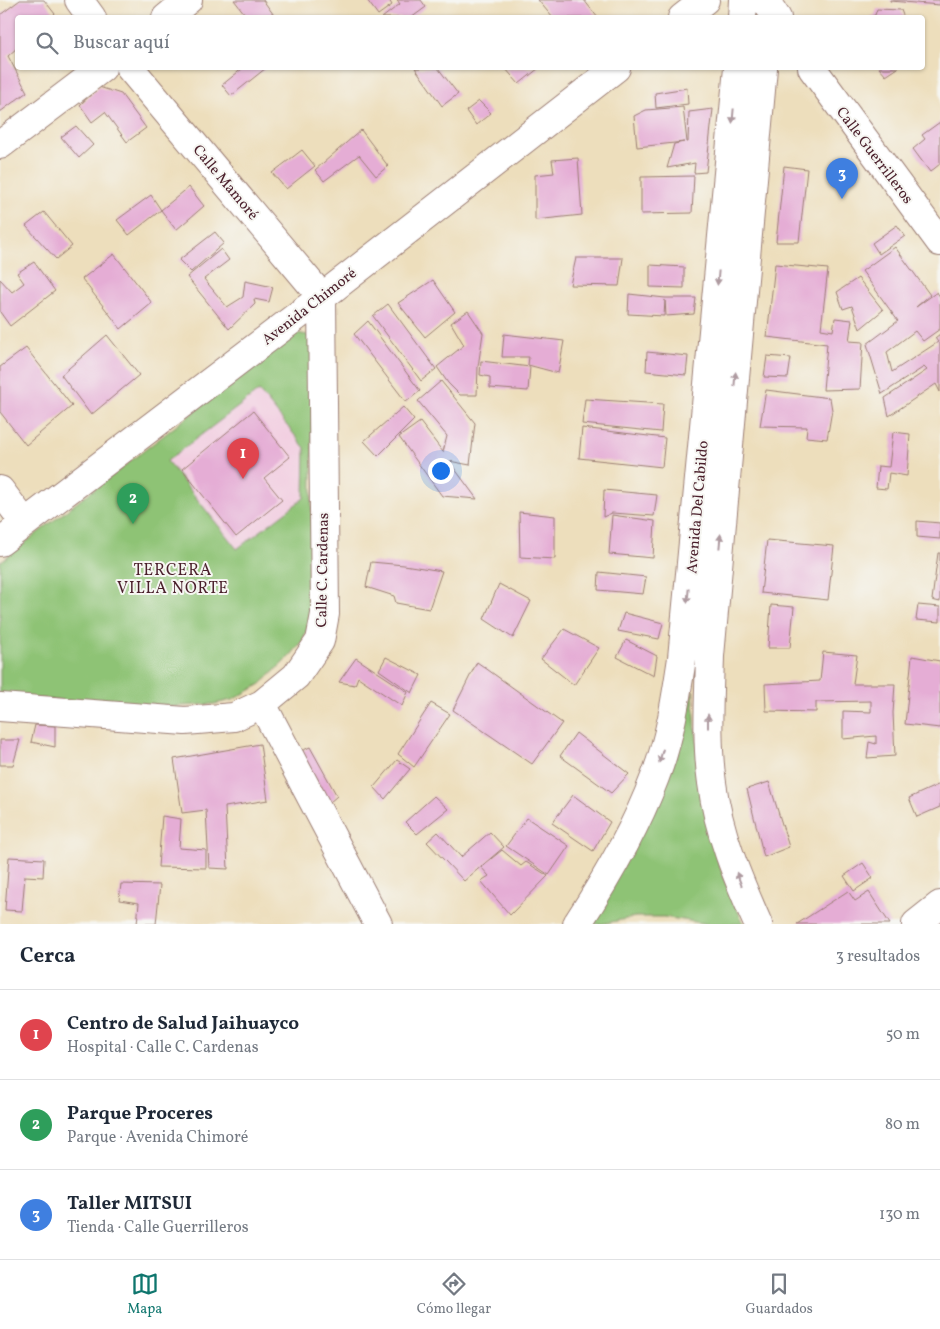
<!DOCTYPE html>
<html lang="es">
<meta charset="utf-8">
<style>
body{margin:0;font-family:Vollkorn,serif;background:#f2f2f3;color:#1f2937}
.you{position:absolute;left:440px;top:470px;width:18px;height:18px;margin:-12px;border:4px solid #fff;border-radius:50%;background:#1a73e8;box-shadow:0 0 0 8px #1a73e833}
.badge{display:grid;place-items:center;width:32px;height:32px;border-radius:50%;background:#0f766e;color:#fff;font-size:16px;font-weight:700}
.pin{position:absolute;translate:-50% -41px;filter:drop-shadow(0 1px 2px #0008)}
.pin::after{content:'';position:absolute;top:26px;width:18px;height:15px;background:inherit;clip-path:polygon(0 0,100% 0,50% 100%)}
.list{margin:0;padding:0;list-style:none}
h2{display:flex;justify-content:space-between;align-items:center;height:65px;margin:0;padding:0 20px;font-size:21px}
h2 small{font-size:16px;font-weight:400;color:#747a83}
.list li{display:grid;grid-template-columns:32px 1fr auto;gap:15px;align-items:center;box-sizing:border-box;height:90px;padding:0 20px;border-top:1px solid #e0e1e3}
.list b{display:block;font-size:19px;white-space:nowrap}
.list p{margin:0;font-size:16px;white-space:nowrap;color:#747a83}
.list em{font-size:16px;font-style:normal;color:#747a83}
.icon{flex:none;width:28px;height:28px;fill:none;stroke:currentColor;stroke-width:2;stroke-linecap:round;stroke-linejoin:round}
.map{position:relative;flex:none;width:940px;height:924px;overflow:hidden}
.search{position:absolute;background:#fff;box-shadow:0 1px 4px #0004;left:15px;right:15px;top:15px;height:55px;display:flex;align-items:center;gap:12px;box-sizing:border-box;padding:0 18px;border-radius:5px;color:#747a83;font-size:19px}
.sheet{height:335px;background:#fff}
nav{display:flex;justify-content:space-around;align-items:center;box-sizing:border-box;height:70px;border-top:1px solid #e0e1e3;background:#fff;font-size:14px;color:#747a83}
nav a{display:grid;justify-items:center;gap:2px}
nav .on{color:#0f766e}
.map>svg:first-child{display:block}
</style>
<div class="map">
<svg width="940" height="924" viewBox="0 0 940 924">
<rect width="100%" height="100%" fill="#f6f6f2"/>
<filter id="ink" filterUnits="userSpaceOnUse"><feTurbulence type="fractalNoise" baseFrequency=".02" numOctaves="2"/><feDisplacementMap in="SourceGraphic" scale="10" xChannelSelector="R" yChannelSelector="G"/><feConvolveMatrix kernelMatrix="1 2 1 2 8 2 1 2 1" color-interpolation-filters="sRGB"/></filter>
<filter id="wash" filterUnits="userSpaceOnUse"><feTurbulence type="fractalNoise" baseFrequency=".0096" numOctaves="4" result="noise"/><feDisplacementMap in="SourceGraphic" scale="20" xChannelSelector="R" yChannelSelector="G"/><feGaussianBlur stdDeviation="1.12" result="paint"/><feColorMatrix in="noise" values="0 0 0 0 0 0 0 0 0 0 0 0 0 0 0 0 0 1.4 0 .05"/><feComposite in="paint" operator="in"/></filter>
<g filter="url(#wash)">
<rect width="100%" height="100%" fill="#eddebc"/>
<path fill="#f2cfe1" d="M259 391 305 448 304 498 237 549 167 461Z"/>
<path fill="#8ec375" stroke="#6c7150" fill-rule="evenodd" d="M296 333 308 335 313 345 311 608 309 625 302 642 290 656 261 684 232 700 214 704 164 707 0 696V562ZM259 391 305 448 304 498 237 549 167 461Z
M693 690 696 733 719 864 727 887 744 924H708L664 917H635L602 924H588L676 757 683 734Z"/>
<g id="blocks">
<path fill="#e5add5" d="M20 0H44L55 14 51 18H18V47L8 56 27 92 0 112V15Z
M234 0H263L276 18H248Z
M367 0H389L392 5 378 15Z
M397 0H421L426 7 411 18H382L400 4Z
M538 0H584L598 18H553Z
M890 0H940V5L890 1Z
M877 9 901 10 904 18H869L875 15Z
M243 68H266L231 96 222 85Z
M415 68H438L458 94 442 106Z
M505 68H539L519 84Z
M879 68H898L886 76Z
M99 87 121 94 146 128 127 142 105 112 92 122 80 105Z
M687 88 688 104 656 108 655 93Z
M479 101 491 113 476 125 466 111Z
M683 107 687 142H688L689 112 713 109 706 172 694 173 695 163 667 168 674 144 684 142 637 147 634 116 646 110Z
M940 122V164L930 172 913 149 925 139 922 135Z
M76 126 93 145 79 158 61 137Z
M361 130 388 166 376 176 359 155 324 181 315 170Z
M302 150 315 166 286 189 272 173Z
M578 158 582 215 535 220V175L554 173 552 160Z
M784 166 807 169 799 242H776Z
M694 176 692 213 641 214V177Z
M189 187 204 206 176 230 161 210Z
M151 195 161 210 129 235 117 220Z
M44 212 72 246 56 259 26 226Z
M897 225 905 236 879 254 872 243Z
M215 232 224 243 191 272 179 260Z
M895 247 930 295 916 307 937 292 940 297V329L923 341 915 331 887 352 892 372 938 342 935 338 940 334V392L936 384 889 416 885 398 927 370 924 367 882 394 867 344 898 321 862 271Z
M221 249 229 260 204 279 227 307 243 297 245 281 273 287 269 302 254 299 255 304 229 329 187 277Z
M114 254 152 303 121 329 82 279Z
M576 258H623L619 286 570 285Z
M34 262 55 291 10 326 0 312V279L12 292 24 283 17 273Z
M775 264 828 269 821 329 833 331 835 318 852 320 849 341 863 342 860 389 823 390 827 344 767 337Z
M650 265 684 267V288L650 287Z
M858 278 883 310 860 329 852 306 843 309 837 292Z
M433 280 455 312 425 337 398 303Z
M629 294 665 298H696L694 314 666 316 665 300 664 316 628 314Z
M388 304 436 369 421 381 373 316Z
M468 311 483 333 478 367 477 395H460L448 383 437 367 464 345 451 323Z
M368 321 420 391 406 402 354 334Z
M504 334 564 341 558 373 528 365 529 357H502Z
M107 335 139 375 91 415 61 375Z
M26 348 72 406 26 445 0 412V367Z
M647 352 688 356 686 375 646 371Z
M767 356 791 358 788 378 764 377Z
M481 361 530 367 528 391 490 388V377L480 375Z
M441 381 475 423 470 465 449 461 477 499 442 496 399 437 420 422 443 452 447 436 418 401Z
M766 390 830 398 832 410 827 439 806 437 807 427 760 426Z
M585 399 663 404 661 432 582 424Z
M403 407 414 420 378 456 364 441Z
M253 411 290 457 264 478 282 500 236 537 182 469Z
M582 428 665 438 662 467 579 458Z
M893 432 910 434 907 476 889 473 887 489 876 488 878 466 889 467Z
M604 490 657 495 654 516 612 513 603 517Z
M519 512 555 516V559L520 557Z
M612 515 655 521 653 558 609 554Z
M917 521 940 523V539L917 537Z
M767 540 834 546 828 600 761 593Z
M938 553H940V602L932 600Z
M371 562 404 565 442 571 429 609 396 603 394 596 366 587Z
M599 572 646 577 643 594 598 590Z
M499 584 531 601 513 638 484 619Z
M771 605 794 607 790 648H768Z
M918 605 940 607V622L916 620Z
M624 613 663 623 659 639 618 631Z
M564 629 599 648 574 685 541 659Z
M626 640 657 656 654 676 617 657Z
M823 652 857 655 853 684H895L893 713 895 756 867 758 869 742 876 744V736L843 739V711L871 712V701L816 702V712L766 711 765 684 820 681Z
M912 656 940 661V728L905 724Z
M386 657 421 675 412 693 379 670Z
M356 658 408 692 402 706 358 677 355 685 339 682Z
M477 662 562 723 532 764 453 710Z
M431 703 450 714 414 767 398 754Z
M35 725 55 726V747L31 742Z
M576 733 629 774 611 793 560 756Z
M0 740H20L13 765H0Z
M260 744 268 800 225 807 228 869 209 868 206 810 182 813 174 759Z
M310 747 337 796 329 803 297 753Z
M397 760 410 769 385 799 374 787Z
M769 782 789 847 764 857 747 789Z
M940 784V807L917 817 909 798Z
M573 795 610 822 593 851 552 823Z
M434 796 448 809 417 834 405 822Z
M162 816 181 819 179 848 206 850V868L158 867Z
M527 818 569 846 549 875 506 846Z
M438 832 461 857 490 832 504 847 464 881 427 842Z
M502 850 521 866 526 862 548 876 510 915 481 881 489 876 481 867Z
M9 857 44 859 43 877 25 876 22 911 5 910Z
M863 863 873 878 854 891 844 876Z
M121 884 160 885 156 924H137L139 903 119 900Z
M848 891 855 901 869 892 890 924H797Z"/>
</g>
</g>
<g filter="url(#ink)">
<use href="#blocks" fill-opacity="0" stroke="#9c7e74" stroke-width="1"/>
<g fill="none" stroke-linecap="round" stroke-linejoin="round">
<g stroke="#9c7e74" stroke-width="30">
<path id="minor" d="M79 0 92 18
M765 0 777 18
M166 18 188 0
M682 18 705 0
M742 18 743 0
M130 68 322 297
M812 68 940 242
M0 145 102 68
M0 490 25 523
M0 542 322 297 616 68
M262 704 378 924
M0 707 185 721 234 717 262 704 296 676 320 641 325 614 322 297
M577 924C607 878 636 828 655 777 670 739 676 698 682 658L738 68
M758 924C738 879 718 832 712 783 706 741 709 698 710 656L763 68
M916 924 940 905"/>
</g>
<use href="#minor" stroke="#fff" stroke-width="28"/>
</g>
<defs><path id="oneway-solid" d="M-6-.8H1V-3.2L6.5 0L1 3.2V.8H-6Z" transform="scale(1.25)"/></defs>
<g fill="#ae9aa0">
<use href="#oneway-solid" transform="translate(733 116) rotate(95)"/>
<use href="#oneway-solid" transform="translate(718 278) rotate(95)"/>
<use href="#oneway-solid" transform="translate(735 379) rotate(-85)"/>
<use href="#oneway-solid" transform="translate(720 541) rotate(-85)"/>
<use href="#oneway-solid" transform="translate(688 596) rotate(95)"/>
<use href="#oneway-solid" transform="translate(708 721) rotate(-90)"/>
<use href="#oneway-solid" transform="translate(661 756) rotate(106)"/>
<use href="#oneway-solid" transform="translate(739 879) rotate(-111)"/>
</g>
</g>
<g text-anchor="middle" stroke-width="4" stroke-linejoin="round" paint-order="stroke">
<g font-size="15" fill="#4a1f2b" stroke="#f6f6f2">
<text transform="translate(875 155) rotate(53)" y="5">Calle Guerrilleros</text>
<text transform="translate(226 182) rotate(50)" y="5">Calle Mamoré</text>
<text transform="translate(309 306) rotate(-38)" y="5">Avenida Chimoré</text>
<text transform="translate(697 507) rotate(-85)" y="5">Avenida Del Cabildo</text>
<text transform="translate(322 570) rotate(-89)" y="5">Calle C. Cardenas</text>
</g>
<g font-size="16" letter-spacing="1" fill="#4a1f2b" stroke="#f6f6f2">
<text x="173" y="575">TERCERA<tspan x="173" dy="18">VILLA NORTE</tspan></text>
</g>
</g>
</svg>
<div class="you"></div>
<div class="pin badge" style="left:243px;top:479px;background:#e0444e">1</div>
<div class="pin badge" style="left:133px;top:524px;background:#2e9e5b">2</div>
<div class="pin badge" style="left:842px;top:199px;background:#3f7fe0">3</div>
<div class="search"><svg class="icon" aria-label="search" viewBox="0 0 24 24"><circle cx="10" cy="10" r="6"/><path d="M15 15l6 6"/></svg>Buscar aquí</div>
</div>
<section class="sheet">
<h2>Cerca<small>3 resultados</small></h2>
<ul class="list">
<li><span class="badge" style="background:#e0444e">1</span><div><b>Centro de Salud Jaihuayco</b><p>Hospital · Calle C. Cardenas</p></div><em>50 m</em></li>
<li><span class="badge" style="background:#2e9e5b">2</span><div><b>Parque Proceres</b><p>Parque · Avenida Chimoré</p></div><em>80 m</em></li>
<li><span class="badge" style="background:#3f7fe0">3</span><div><b>Taller MITSUI</b><p>Tienda · Calle Guerrilleros</p></div><em>130 m</em></li>
</ul>
</section>
<nav>
<a class="on"><svg class="icon" aria-label="map" viewBox="0 0 24 24"><path d="M3 6l6-2 6 2 6-2v14l-6 2-6-2-6 2zM9 4v14M15 6v14"/></svg>Mapa</a>
<a><svg class="icon" aria-label="directions" viewBox="0 0 24 24"><path d="M12 3l9 9-9 9-9-9zM9 14v-3h6M13 9l2 2-2 2"/></svg>Cómo llegar</a>
<a><svg class="icon" aria-label="saved" viewBox="0 0 24 24"><path d="M7 4h10v16l-5-4-5 4z"/></svg>Guardados</a>
</nav>
